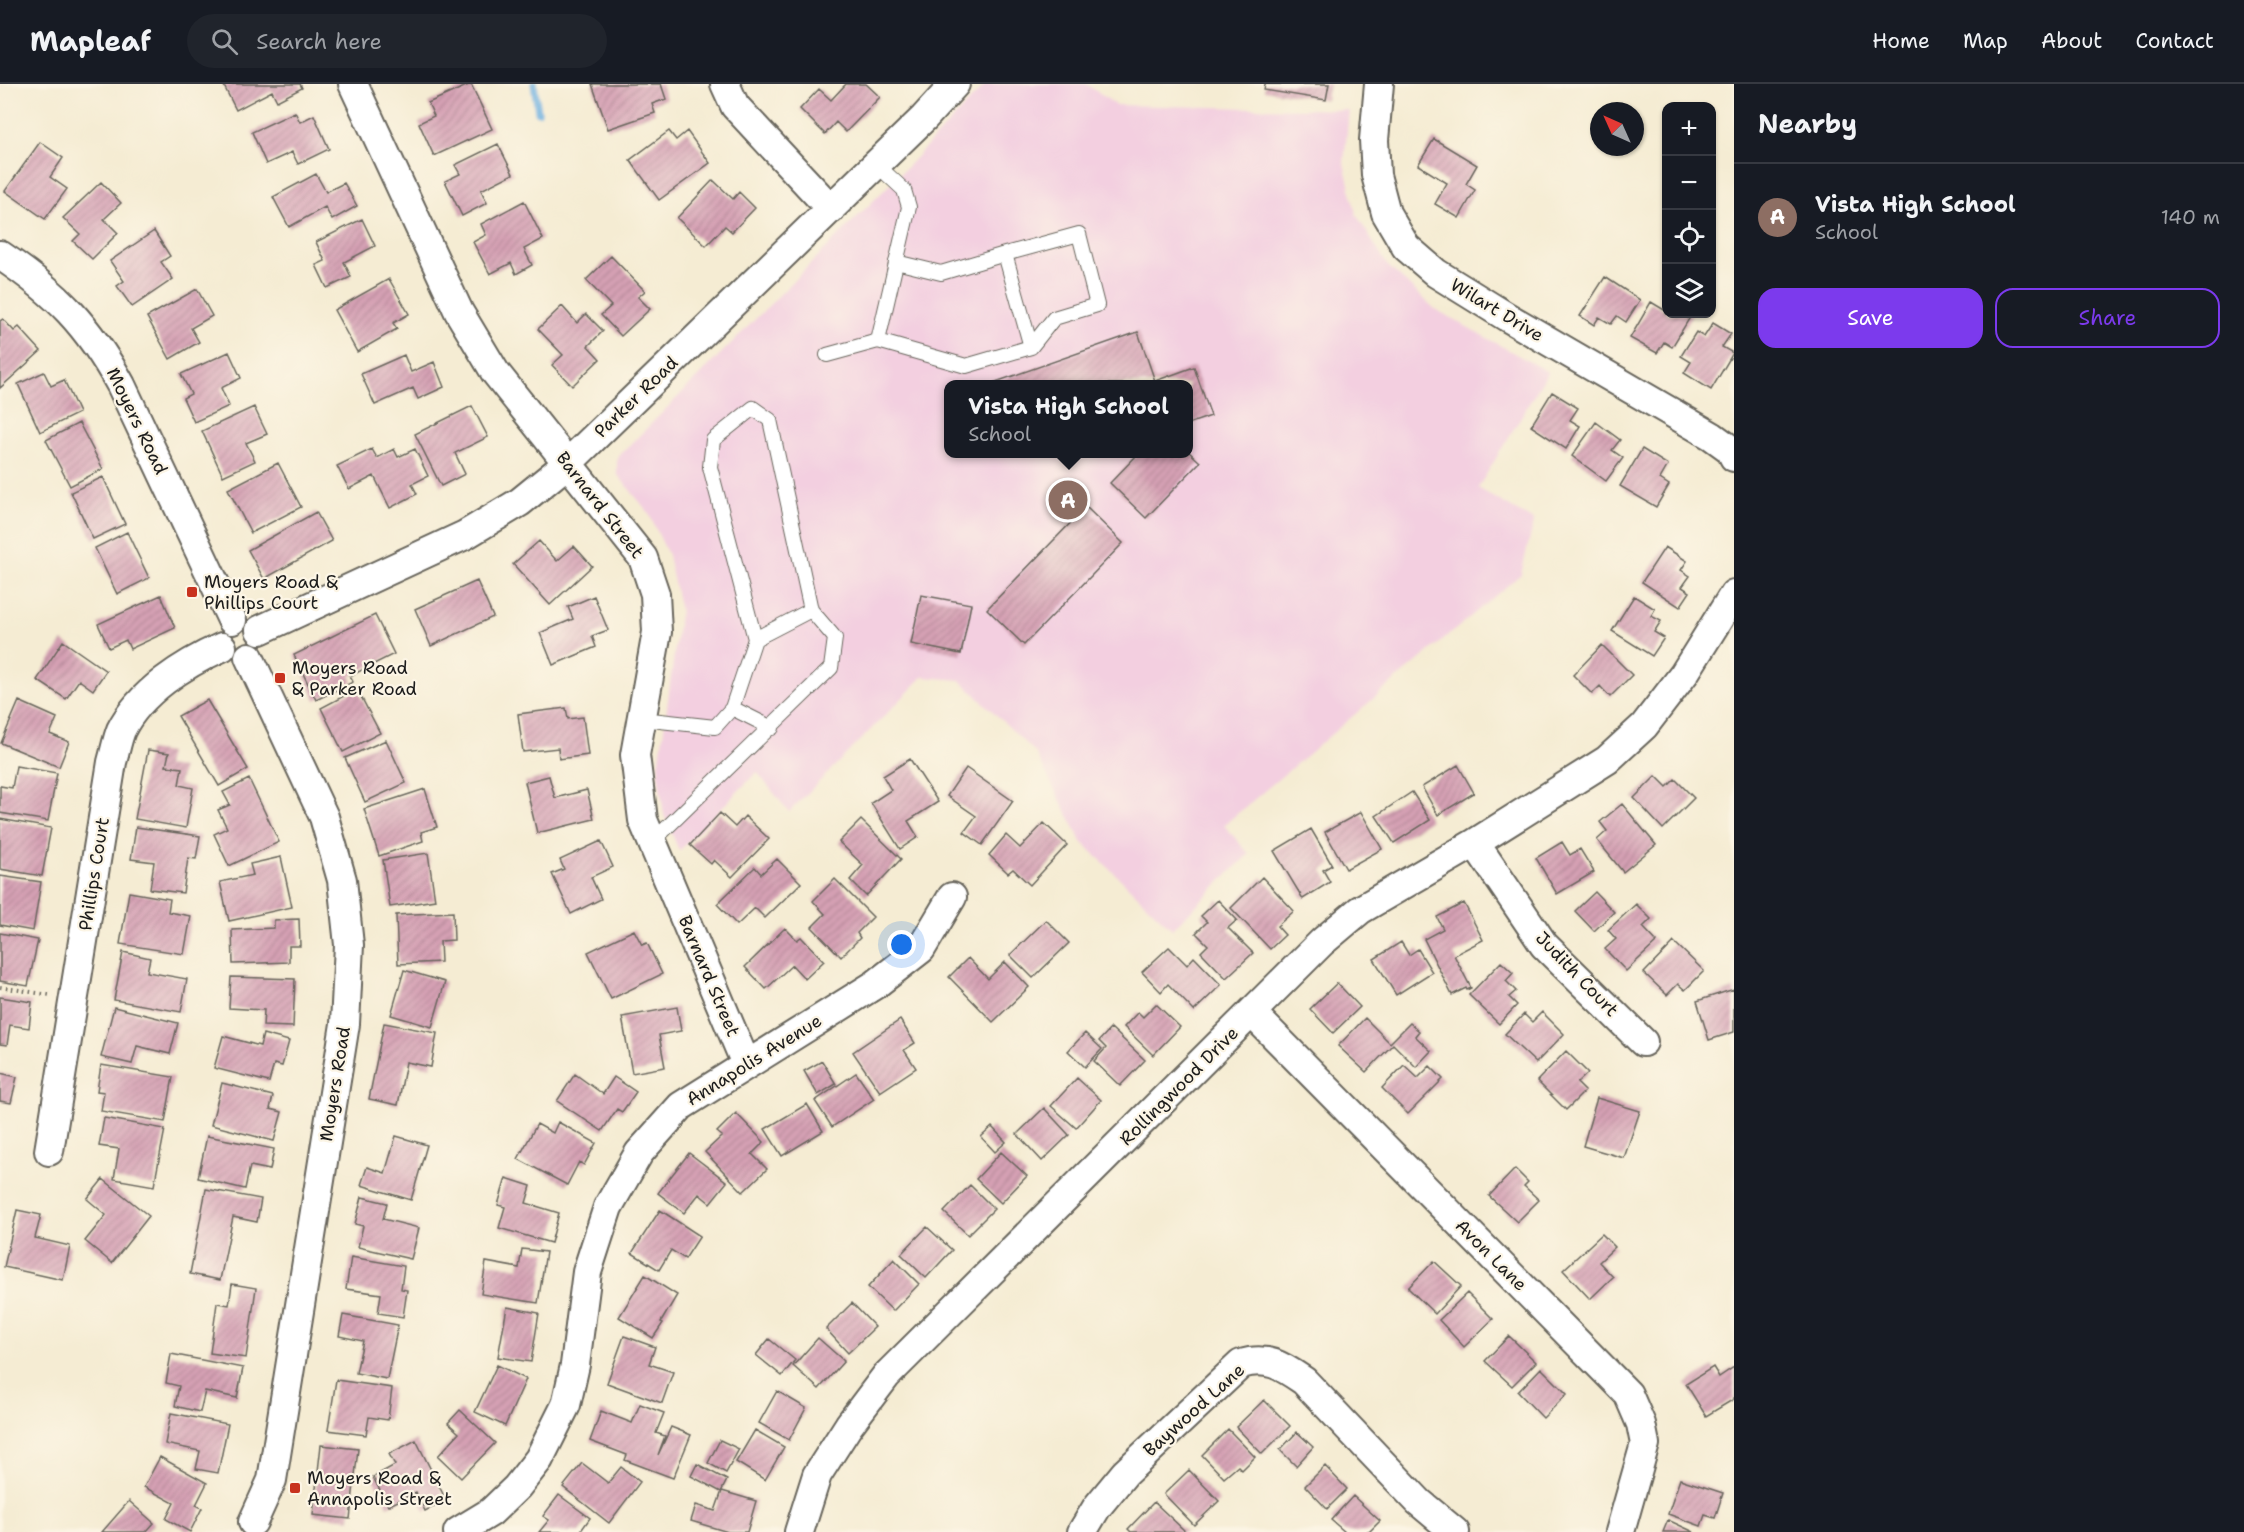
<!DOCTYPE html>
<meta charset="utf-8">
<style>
body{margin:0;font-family:"Shantell Sans",sans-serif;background:#20242c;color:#f1f3f6}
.controls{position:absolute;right:18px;top:18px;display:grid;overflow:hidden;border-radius:12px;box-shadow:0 2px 4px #0004}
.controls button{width:54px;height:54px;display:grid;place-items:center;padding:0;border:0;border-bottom:2px solid #363941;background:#171b24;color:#f1f3f6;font:30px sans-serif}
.compass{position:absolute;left:1590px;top:18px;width:54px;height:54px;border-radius:50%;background:#171b24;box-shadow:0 2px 4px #0004;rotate:315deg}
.you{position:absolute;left:902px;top:861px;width:21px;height:21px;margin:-15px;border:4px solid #fff;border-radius:50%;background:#1a73e8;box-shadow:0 0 0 9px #1a73e833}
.badge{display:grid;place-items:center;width:39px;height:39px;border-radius:50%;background:#7c3aed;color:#fff;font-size:20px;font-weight:700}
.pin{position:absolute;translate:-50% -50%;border:3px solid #fff;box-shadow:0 2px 6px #0006}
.popup{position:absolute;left:944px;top:296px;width:249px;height:78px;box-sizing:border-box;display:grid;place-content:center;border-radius:12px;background:#171b24;filter:drop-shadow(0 2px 4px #0005);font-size:20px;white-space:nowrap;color:#9ea1a6}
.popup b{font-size:22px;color:#f1f3f6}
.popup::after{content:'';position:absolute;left:50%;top:100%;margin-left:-12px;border:12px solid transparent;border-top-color:#171b24}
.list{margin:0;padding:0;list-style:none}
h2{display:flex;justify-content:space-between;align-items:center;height:78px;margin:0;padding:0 24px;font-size:26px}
h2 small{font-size:20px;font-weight:400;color:#9ea1a6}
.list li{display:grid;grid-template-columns:39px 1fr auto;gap:18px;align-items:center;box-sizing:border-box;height:108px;padding:0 24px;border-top:2px solid #363941}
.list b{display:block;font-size:22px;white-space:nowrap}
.list p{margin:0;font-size:20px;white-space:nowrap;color:#9ea1a6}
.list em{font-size:20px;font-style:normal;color:#9ea1a6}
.actions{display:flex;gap:12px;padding:18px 24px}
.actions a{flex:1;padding:14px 0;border:2px solid #7c3aed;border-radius:18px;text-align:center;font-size:21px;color:#7c3aed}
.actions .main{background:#7c3aed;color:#fff}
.icon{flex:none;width:33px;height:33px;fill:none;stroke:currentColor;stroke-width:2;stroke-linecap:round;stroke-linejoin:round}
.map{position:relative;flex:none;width:1734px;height:1448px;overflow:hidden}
header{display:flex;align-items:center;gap:36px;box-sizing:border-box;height:84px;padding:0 30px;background:#171b24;border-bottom:2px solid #363941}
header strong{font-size:28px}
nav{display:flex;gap:33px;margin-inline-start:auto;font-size:21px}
.search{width:420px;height:54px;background:#20242c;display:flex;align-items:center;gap:15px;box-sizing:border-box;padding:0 21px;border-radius:33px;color:#9ea1a6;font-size:22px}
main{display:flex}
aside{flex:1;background:#171b24}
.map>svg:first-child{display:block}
</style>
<header>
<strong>Mapleaf</strong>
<div class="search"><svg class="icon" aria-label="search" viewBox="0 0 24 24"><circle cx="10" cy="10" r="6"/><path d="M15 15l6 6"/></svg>Search here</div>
<nav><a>Home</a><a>Map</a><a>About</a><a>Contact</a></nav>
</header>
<main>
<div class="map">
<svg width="1734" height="1448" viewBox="0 0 1734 1448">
<defs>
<pattern id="building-hatch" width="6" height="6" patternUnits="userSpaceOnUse" patternTransform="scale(1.5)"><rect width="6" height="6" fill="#d5a0b4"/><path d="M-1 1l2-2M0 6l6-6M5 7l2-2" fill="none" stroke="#b6899a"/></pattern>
</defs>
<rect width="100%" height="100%" fill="#fcf5e5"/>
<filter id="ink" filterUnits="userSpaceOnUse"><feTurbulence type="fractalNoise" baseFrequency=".0167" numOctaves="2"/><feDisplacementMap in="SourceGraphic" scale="12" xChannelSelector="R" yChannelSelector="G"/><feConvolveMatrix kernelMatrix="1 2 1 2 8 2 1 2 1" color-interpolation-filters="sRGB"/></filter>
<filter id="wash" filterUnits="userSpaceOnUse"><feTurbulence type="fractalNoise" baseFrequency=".008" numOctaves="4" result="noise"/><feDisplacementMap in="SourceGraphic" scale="24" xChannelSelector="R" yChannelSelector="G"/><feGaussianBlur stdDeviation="1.35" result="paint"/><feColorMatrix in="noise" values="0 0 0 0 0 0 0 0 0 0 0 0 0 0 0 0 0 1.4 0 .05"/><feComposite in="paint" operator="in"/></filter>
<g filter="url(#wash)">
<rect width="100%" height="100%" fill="#f5ecd3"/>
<path fill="#f3cfe0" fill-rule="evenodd" d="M986 0H1086L1116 21 1349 26 1344 79 1356 130 1387 181 1435 225 1548 288 1478 404 1534 437 1521 490 1224 741 1249 770 1172 845 1082 758 1035 668 960 596 923 593 789 728 757 688 679 767 664 731 658 689 680 527 668 471 648 428 617 390V374L905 85ZM948 300H1188V370H948Z"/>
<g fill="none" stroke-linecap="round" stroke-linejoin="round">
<path stroke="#6aafe0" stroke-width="7" d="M534 0 538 28"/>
</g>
<g id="blocks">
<path fill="url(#building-hatch)" d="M223 0H300L302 4 277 17 272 7 236 26Z
M471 0 492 45 434 72 419 39 434 32 428 19Z
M592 0H661L666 15 652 20 655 29 608 45Z
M846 0H866L880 13 846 48 836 38 825 50 800 25 819 5 831 16Z
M1265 0H1329L1326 16 1264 6Z
M295 28 300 38 314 31 329 65 298 80 292 68 266 80 252 48Z
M669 47 676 56 687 47 710 79 659 116 630 76Z
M1434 55 1477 81 1466 100 1475 106 1459 134 1435 120 1447 99 1418 81Z
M40 58 63 74 50 93 67 105 45 135 5 107Z
M498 60 513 90 481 106 487 119 462 132 445 97 460 90 455 81Z
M316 90 326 108 344 99 357 122 332 136 325 123 289 143 273 113Z
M713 96 733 115 739 108 755 124 732 148 725 142 706 162 677 134Z
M101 98 121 119 104 135 118 149 92 175 73 157 80 150 63 134Z
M524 117 543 155 524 165 532 181 516 190 511 179 490 190 473 158 486 151 481 140Z
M362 135 375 162 344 178 351 193 327 204 316 181 325 177 316 158Z
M154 147 170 172 161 178 173 195 132 223 117 202 124 197 110 177Z
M611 172 645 207 638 213 650 225 621 252 601 231 611 222 586 196Z
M1605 193 1640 216 1626 238 1617 232 1611 240 1599 233 1594 241 1580 232Z
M389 195 409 230 393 239 397 245 357 268 334 226Z
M197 205 212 232 191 244 199 258 170 275 147 233Z
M1651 218 1666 227V230H1692L1672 263 1664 258 1657 269 1630 254Z
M562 222 577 239 586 230 603 247 588 262 600 275 572 302 552 281 563 271 538 245Z
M3 235 14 247 19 243 41 267 0 304V237Z
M1713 239 1731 250 1722 263 1733 269 1711 306 1684 289 1691 278 1681 272 1696 248 1704 253Z
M1138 248 1155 297 1194 283 1211 332 1188 340V300H1146L1145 298 1137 300H990Z
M229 268 241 294 221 304 229 322 194 338 183 314 191 310 181 290Z
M404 271 411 288 434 278 444 303 418 315 413 304 375 321 361 290Z
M44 288 51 302 64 296 79 329 40 348 18 300Z
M1552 308 1578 324 1570 336 1580 342 1566 365 1531 342Z
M472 322 488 353 455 369 465 390 441 402 415 350Z
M254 323 267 350 246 359 255 377 223 392 202 347Z
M1596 338 1620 356 1612 366 1623 374 1606 397 1572 372Z
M79 339 103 385 70 402 46 356Z
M372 365 377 374 394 365 398 373 415 365 428 392 412 400 417 410 390 424 374 392 349 405 337 382Z
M1642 365 1668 381 1660 395 1669 401 1656 423 1620 402Z
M1188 367 1200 378 1146 434 1110 399 1138 370H1188Z
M278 379 301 423 251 449 228 405Z
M103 393 125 440 93 455 71 408Z
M1086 423 1123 459 1024 561 987 525Z
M316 428 332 457 264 495 248 466Z
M127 448 149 494 117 510 95 464Z
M539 457 557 477 574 462 592 482 550 521 513 480Z
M1665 463 1687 477 1681 486 1690 492 1682 503 1690 508 1680 523 1642 498Z
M477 497 493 533 431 562 415 525Z
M161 511 175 544 130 565 126 556 109 564 98 540Z
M921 511 971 520 961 570 911 560Z
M594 512 608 546 592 552 596 563 553 581 540 549 573 535 568 523Z
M1634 512 1655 525 1651 532 1661 537 1654 548 1664 554 1652 572 1612 547Z
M375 531 394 570 350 592 353 598 316 616 294 571Z
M63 557 106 587 93 606 79 596 66 615 37 596Z
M1602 561 1632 591 1610 613 1600 602 1592 610 1573 591Z
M357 605 380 649 343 668 321 624Z
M207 616 248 685 219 702 178 632Z
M19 617 57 634 50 650 69 658 59 683 1 659Z
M566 624 568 635 583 633 588 671 559 675 558 664 523 668 518 630Z
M386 656 406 699 365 718 345 674Z
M148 666 169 669 166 682 182 684 179 701 193 704 186 744 135 735Z
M910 675 938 718 908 737 918 753 900 765 871 719 891 706 883 692Z
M1458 681 1474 709 1438 731 1422 703Z
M16 682 57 689 48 737 0 729V702L12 704Z
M966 684 1013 717 982 761 964 748 976 732 947 712Z
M549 692 555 714 587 706 594 735 537 749 525 698Z
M1656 692 1667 703 1675 695 1694 714 1663 745 1634 714Z
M249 695 279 758 229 782 214 750 227 744 218 726 230 721 223 708Z
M425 705 437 743 421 748 423 757 379 772 364 725Z
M1412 708 1430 736 1394 759 1376 732Z
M1622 720 1656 761 1623 788 1597 756 1607 747 1600 738Z
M1361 728 1382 765 1346 785 1325 748Z
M720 729 735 743 745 732 769 755 732 793 714 776 711 780 690 761Z
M0 735 51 744 42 792 0 785Z
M861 736 901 775 866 812 850 796 863 781 839 758Z
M1044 739 1067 761 1030 801 1013 785 1008 789 989 771 1006 751 1020 764Z
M136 743 200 752 196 775 188 774 183 809 150 805 154 778 131 775Z
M1311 745 1332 781 1323 786 1330 798 1303 815 1274 767Z
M601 757 613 783 591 793 601 815 571 830 552 790 564 785 560 776Z
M1562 758 1570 771 1580 765 1594 788 1557 810 1536 774Z
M428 769 435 816 390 823 383 776Z
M281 773 292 823 229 837 220 798 253 791 250 780Z
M777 775 801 799 765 834 755 824 737 841 717 820 755 783 761 790Z
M0 792 41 798 33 847 0 841Z
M1262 793 1294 827 1277 842 1285 851 1270 865 1231 824Z
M835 795 873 833 857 849 860 854 841 873 812 843 825 830 813 817Z
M129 808 170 815 168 828 191 832 184 870 120 860Z
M1595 808 1614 828 1594 847 1575 827Z
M1218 816 1237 836 1228 844 1253 869 1226 894 1201 868 1208 861 1196 849 1207 838 1201 832Z
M1464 819 1483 856 1454 871 1471 904 1467 906 1466 904 1452 911 1424 855 1443 845 1437 833Z
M1636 820 1651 835 1643 843 1657 858 1626 887 1605 865 1616 855 1608 846Z
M453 828 454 856 440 857 441 878 398 880 396 831Z
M299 835 300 862H289V878L233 880 232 846 274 844V836Z
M1046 836 1069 859 1033 894 1010 871Z
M785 844 797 856 801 853 824 877 805 895 792 881 766 905 745 883Z
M634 846 642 861 647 859 662 890 611 915 588 868Z
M0 849 38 856 28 902 0 897Z
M1401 858 1409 871 1418 865 1432 888 1396 911 1374 875Z
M1674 858 1704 887 1685 906 1678 900 1667 911 1644 889Z
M1169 863 1187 881 1194 873 1221 901 1194 927 1168 900 1161 908 1142 888Z
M123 868 150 874 147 888 187 895 181 928 114 916Z
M968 874 988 895 1005 878 1029 903 993 938 949 893Z
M1501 878 1513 889 1506 897 1516 907 1509 913 1517 921 1499 940 1469 911Z
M404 886 445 898 432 943 391 931Z
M231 893 295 895 293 943 263 942 264 926 229 924Z
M1337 899 1360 923 1333 949 1310 925Z
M1734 905V948L1709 956 1697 917Z
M0 913 32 918 29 944 10 941 7 961 0 960Z
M1156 920 1180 943 1153 971 1124 943 1138 928 1143 933Z
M114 923 178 939 170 970 137 962 132 980 101 973Z
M677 923 681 947 659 951 665 983 632 989 622 933Z
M1542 928 1564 950 1536 979 1505 950 1524 930 1532 938Z
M1365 934 1390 959 1410 939 1419 947 1415 952 1431 967 1416 983 1393 960 1366 988 1338 962Z
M900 936 915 959 904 966 916 984 880 1008 853 968Z
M384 939 437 949 431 983 406 978 398 1021 369 1015Z
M1111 944 1145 976 1120 1002 1094 977 1106 964 1099 957Z
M1085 949 1102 965 1085 983 1068 967Z
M263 950 289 957 282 982 274 980 269 998 214 984 223 952 260 962Z
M1566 967 1588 989 1577 999 1585 1007 1566 1026 1537 997Z
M822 977 836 1000 818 1011 804 987Z
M101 981 173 993 165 1038 101 1027 104 1008 97 1007Z
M1404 981 1418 994 1430 982 1443 995 1408 1030 1382 1004Z
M0 989 17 993 11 1019 0 1017Z
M856 989 874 1015 832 1043 815 1017Z
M575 990 603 1010 614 993 636 1008 622 1028 617 1025 602 1047 557 1017Z
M1077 994 1101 1016 1076 1044 1051 1022Z
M222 999 273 1012 270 1025 282 1028 274 1057 211 1041Z
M1597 1014 1640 1027 1624 1074 1583 1062Z
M807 1020 823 1047 782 1072 765 1045Z
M1044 1024 1069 1051 1042 1077 1017 1050Z
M736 1029 764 1058 752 1070 767 1085 743 1108 705 1068 722 1052 717 1048Z
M104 1034 165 1045 154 1102 114 1095 119 1065 99 1062Z
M558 1038 596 1059 584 1081 579 1078 567 1101 518 1075 537 1040 553 1049Z
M992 1043 1006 1058 995 1068 981 1053Z
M207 1052 274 1065 270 1086 250 1082 245 1105 198 1094Z
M396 1052 427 1061 411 1116 361 1101 367 1083 385 1089Z
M1001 1068 1027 1092 1001 1119 976 1095Z
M689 1069 727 1098 710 1119 699 1110 684 1129 658 1109Z
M1515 1085 1528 1098 1524 1102 1539 1116 1517 1138 1489 1112Z
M506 1094 531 1102 526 1119 559 1129 551 1159 499 1144 505 1123 498 1121Z
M103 1095 149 1132 112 1179 85 1157 106 1131 87 1115Z
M970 1101 994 1125 968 1151 944 1128Z
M206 1105 261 1115 257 1138 233 1133 220 1196 190 1190Z
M362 1113 387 1119 383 1135 419 1144 411 1175 358 1163 363 1142 355 1140Z
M17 1126 41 1131 35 1154 70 1162 63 1196 4 1183Z
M660 1126 700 1152 685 1175 671 1166 659 1186 632 1169Z
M927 1143 952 1166 926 1194 901 1170Z
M1602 1150 1615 1163 1599 1178 1613 1193 1590 1215 1563 1186Z
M522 1165 546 1168 538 1219 481 1210 486 1178 519 1184Z
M351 1173 404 1182 401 1205 407 1206 403 1233 378 1229 381 1210 346 1205Z
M894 1175 919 1200 893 1227 868 1203Z
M1434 1177 1461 1202 1435 1230 1408 1204Z
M645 1191 677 1211 661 1238 663 1239 653 1254 619 1233Z
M232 1200 256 1204 246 1274 210 1269 217 1219 229 1221Z
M1467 1209 1493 1235 1464 1263 1439 1236Z
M852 1219 875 1243 848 1269 826 1245Z
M507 1223 539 1229 531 1278 498 1273Z
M343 1231 398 1241 387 1295 356 1289 363 1257 339 1252Z
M624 1252 655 1263 649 1280 673 1288 662 1319 607 1299Z
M1509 1252 1536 1278 1512 1302 1485 1277Z
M818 1254 844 1277 819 1305 793 1282Z
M769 1255 795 1276 782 1292 756 1271Z
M171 1270 243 1284 237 1314 205 1307 200 1328 175 1322 179 1302 166 1299Z
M497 1281 526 1295 505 1342 475 1328Z
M1713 1283 1719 1293 1734 1283V1315L1706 1332 1686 1300Z
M1541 1284 1567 1310 1543 1334 1518 1308Z
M336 1296 392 1304 388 1336 369 1333 366 1351 328 1346Z
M777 1307 806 1324 789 1356 759 1339Z
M1264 1316 1290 1342 1262 1370 1236 1343Z
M640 1320 664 1329 656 1349 665 1352 658 1371 671 1343 691 1351 673 1394 625 1376 627 1371 590 1357 601 1327 632 1339Z
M460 1326 495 1359 461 1394 438 1372 459 1349 448 1339Z
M171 1329 228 1340 218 1389 196 1385 200 1367 165 1360Z
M1228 1345 1255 1373 1242 1386 1238 1382 1224 1394 1202 1371Z
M755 1346 784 1363 765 1396 736 1378Z
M1297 1348 1313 1363 1296 1382 1280 1366Z
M416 1356 446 1416 425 1427 416 1408 388 1422 373 1393 395 1381 389 1370Z
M720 1356 739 1365 726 1389 708 1379Z
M321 1361 358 1365 350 1435 313 1431Z
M160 1373 207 1399 196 1421 202 1424 190 1448 166 1435 174 1419 144 1403Z
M582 1379 608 1399 621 1383 640 1398 609 1439 563 1403Z
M697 1380 727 1396 721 1408 691 1392Z
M1325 1382 1347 1405 1327 1425 1305 1402Z
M1189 1386 1219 1417 1194 1441 1164 1410Z
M1680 1395 1723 1409 1715 1434 1705 1431 1701 1442 1668 1430Z
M722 1407 756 1417 747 1448H728L691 1437 696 1421 715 1427Z
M559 1411 590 1434 580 1448H539L549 1436 543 1432Z
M1353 1412 1380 1437 1369 1448H1345L1331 1436Z
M129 1417 154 1439 146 1448H102Z
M1154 1418 1186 1448H1131L1128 1445Z
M1668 1436 1694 1448H1663Z"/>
</g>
</g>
<g filter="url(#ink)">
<use href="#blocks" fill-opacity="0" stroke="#68655c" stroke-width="1.5"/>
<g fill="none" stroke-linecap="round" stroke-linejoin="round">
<g stroke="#68655c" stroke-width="16">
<path id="service" d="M877 81 904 106 909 123 878 257 966 282 1031 263 1005 170 941 189 896 178
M1005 170 1079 150 1097 221 1054 234 1031 263
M827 271 878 257
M755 555 811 526
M732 624 772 644
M642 635 715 643 732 624 755 555 710 383 713 356 753 324 770 336 811 526 835 554 831 584 652 758"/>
</g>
<g stroke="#68655c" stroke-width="32">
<path id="minor" d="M353 0 459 228 495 288 643 474 655 510 657 548 635 671 643 736 746 980
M725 0 735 22 831 125
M1379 0 1374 56 1376 91 1386 129 1406 163 1436 189 1507 233 1712 352 1730 365 1734 373
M0 171C57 209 88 241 121 301L232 536
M260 546 465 451 520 418 568 379 924 34 955 0
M249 573 324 733 342 796 349 861 345 940 272 1396 253 1438
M1475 759 1544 861 1643 958
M1252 929 1628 1310 1641 1340 1645 1360 1620 1448
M49 1067 112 678C115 668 117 656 121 646 140 608 184 580 222 563
M458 1448 491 1428 517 1403 539 1375 566 1321 575 1281 587 1188 608 1123 639 1069 681 1022 876 900 921 865 952 813
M799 1448 817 1391 849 1341 886 1292 1322 858 1360 826 1475 759 1607 676 1644 642 1684 590 1734 510
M1082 1448 1097 1423 1125 1389 1241 1280C1268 1272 1282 1282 1304 1297L1419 1418 1455 1448"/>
</g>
<path stroke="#68655c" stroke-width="4" stroke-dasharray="1.5 4.5" stroke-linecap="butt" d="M0 903 50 911"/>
<use href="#service" stroke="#fff" stroke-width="14"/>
<use href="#minor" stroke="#fff" stroke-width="28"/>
</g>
</g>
<g fill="#c8321e" stroke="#fcf5e5" stroke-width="2">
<rect x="186" y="502" width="12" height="12" rx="3"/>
<rect x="274" y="588" width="12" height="12" rx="3"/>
<rect x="289" y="1398" width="12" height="12" rx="3"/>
</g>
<g text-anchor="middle" stroke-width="4.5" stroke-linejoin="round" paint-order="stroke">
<g font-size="18" fill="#1c1c1c" stroke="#fcf5e5">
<text transform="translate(1497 226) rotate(31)" y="6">Wilart Drive</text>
<text transform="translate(636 313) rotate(-44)" y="6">Parker Road</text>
<text transform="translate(137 337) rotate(64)" y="6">Moyers Road</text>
<text transform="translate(600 421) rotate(52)" y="6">Barnard Street</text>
<text transform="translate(94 790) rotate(-81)" y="6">Phillips Court</text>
<text transform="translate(1577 890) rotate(46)" y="6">Judith Court</text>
<text transform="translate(709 892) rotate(67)" y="6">Barnard Street</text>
<text transform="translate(754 976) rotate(-32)" y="6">Annapolis Avenue</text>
<text transform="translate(335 1000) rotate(-81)" y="6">Moyers Road</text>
<text transform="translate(1179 1002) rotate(-45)" y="6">Rollingwood Drive</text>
<text transform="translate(1491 1171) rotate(45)" y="6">Avon Lane</text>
<text transform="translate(1194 1326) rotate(-42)" y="6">Baywood Lane</text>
</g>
<g font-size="18" fill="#1c1c1c" stroke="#fcf5e5" text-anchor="start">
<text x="204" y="504">Moyers Road &amp;<tspan x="204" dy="21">Phillips Court</tspan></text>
<text x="292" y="590">Moyers Road<tspan x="292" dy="21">&amp; Parker Road</tspan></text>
<text x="307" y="1400">Moyers Road &amp;<tspan x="307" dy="21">Annapolis Street</tspan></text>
</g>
</g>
</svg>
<div class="controls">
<button>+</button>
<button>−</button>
<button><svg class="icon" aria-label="locate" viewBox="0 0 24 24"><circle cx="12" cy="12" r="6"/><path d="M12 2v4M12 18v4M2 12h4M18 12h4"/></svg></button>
<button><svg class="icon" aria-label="layers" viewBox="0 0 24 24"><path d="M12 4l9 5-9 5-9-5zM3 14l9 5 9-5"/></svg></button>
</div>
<svg class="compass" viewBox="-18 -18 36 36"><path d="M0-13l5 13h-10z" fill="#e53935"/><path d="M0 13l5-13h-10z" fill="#9ea1a6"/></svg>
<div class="you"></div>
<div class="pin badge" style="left:1068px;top:416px;background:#8d6e63">A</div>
<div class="popup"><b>Vista High School</b>School</div>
</div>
<aside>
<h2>Nearby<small></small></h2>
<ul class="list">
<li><span class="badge" style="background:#8d6e63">A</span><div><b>Vista High School</b><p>School</p></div><em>140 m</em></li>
</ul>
<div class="actions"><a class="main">Save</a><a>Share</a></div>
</aside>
</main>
